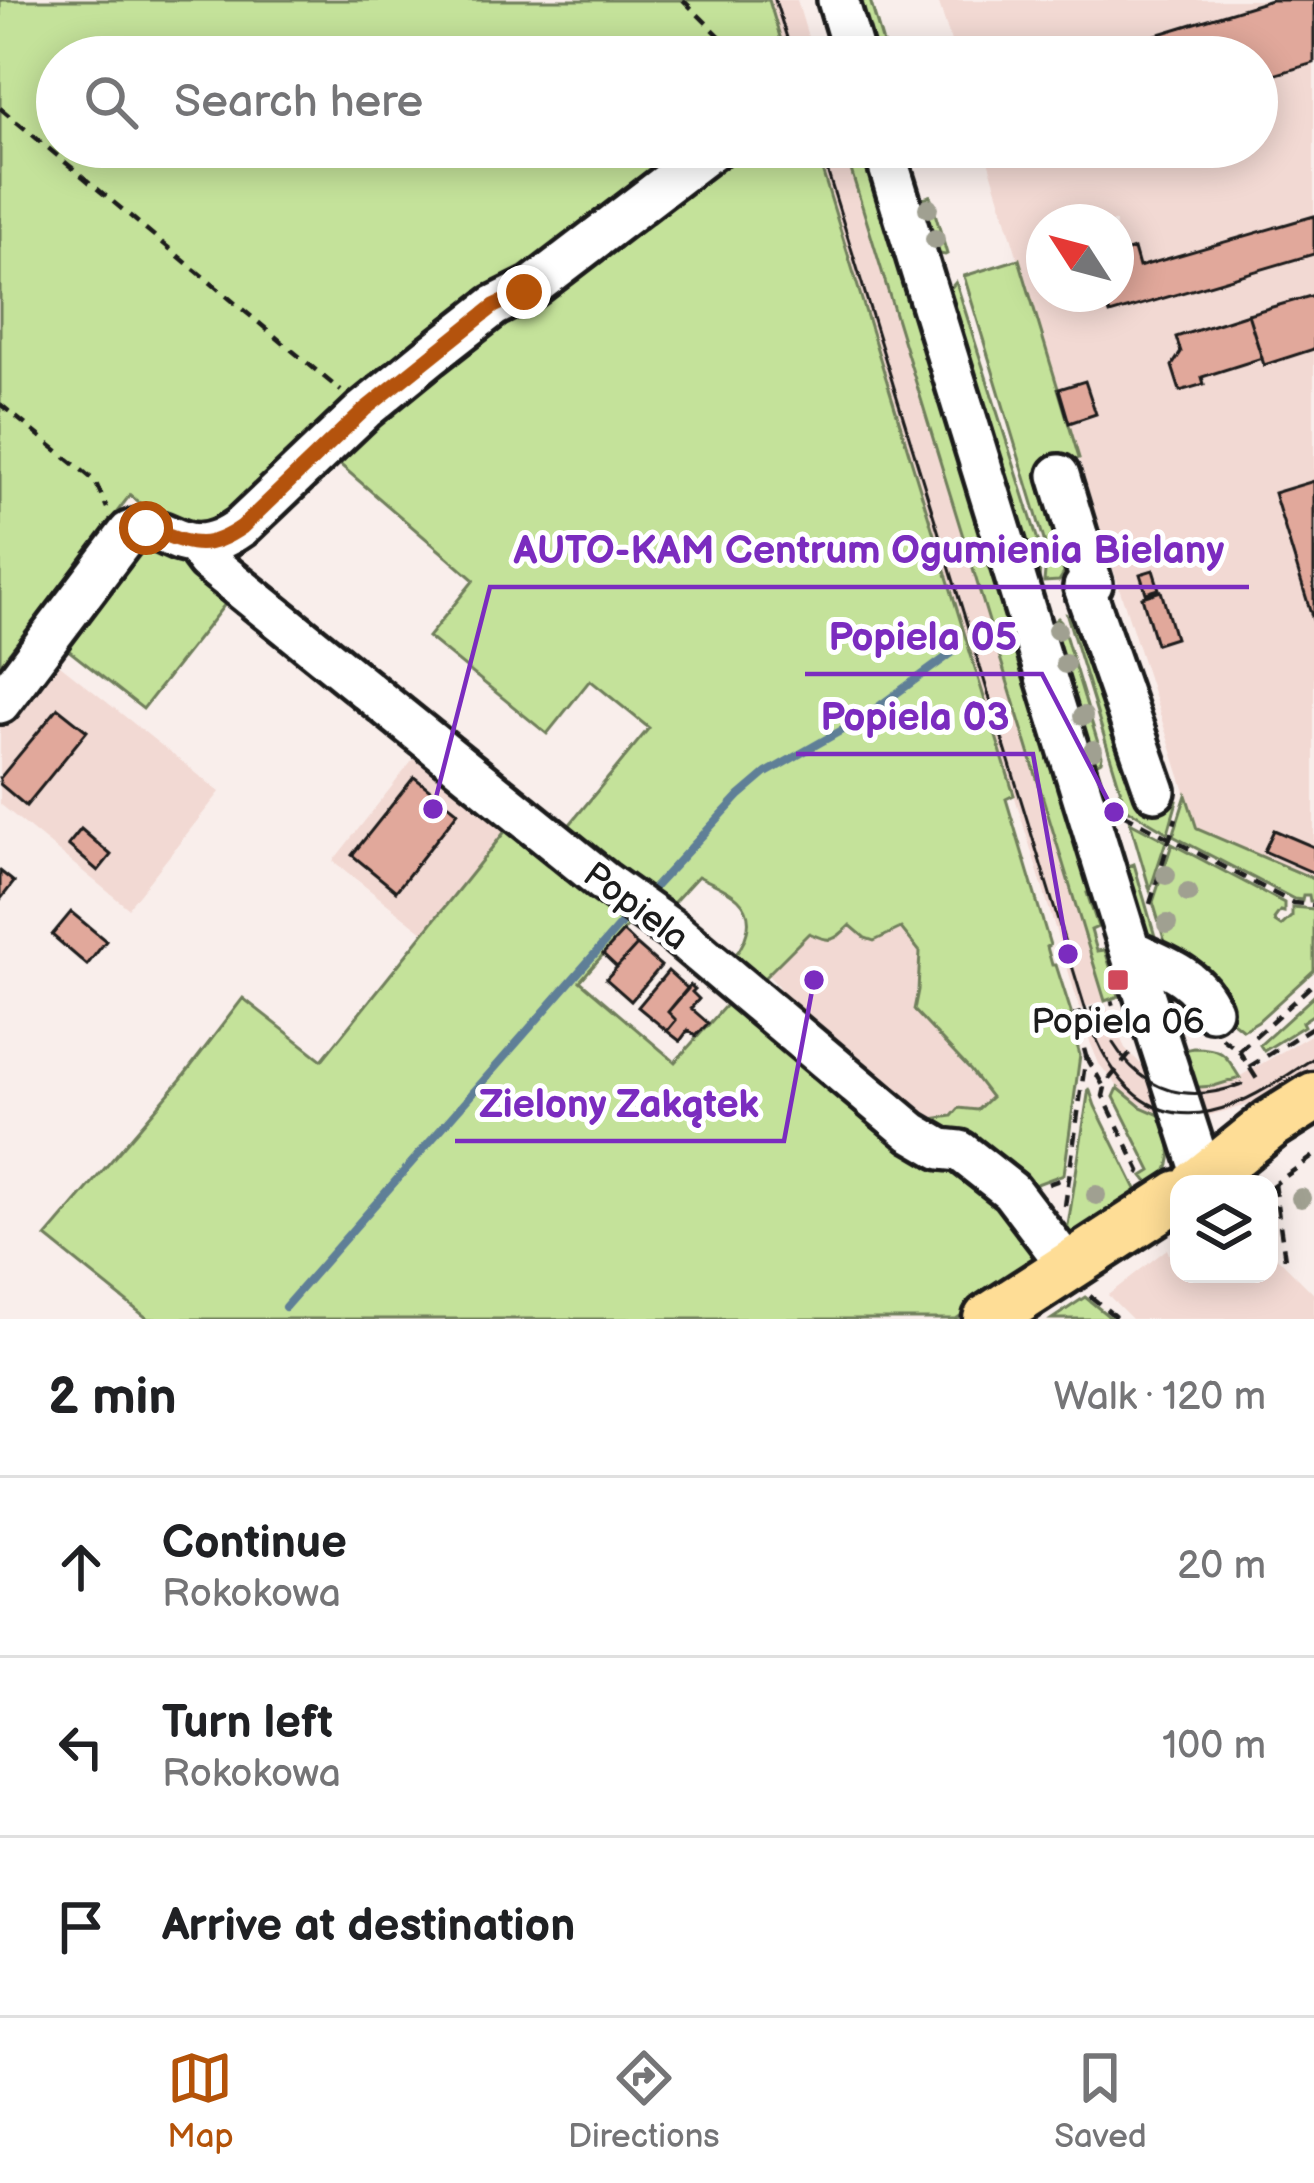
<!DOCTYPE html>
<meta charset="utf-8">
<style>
body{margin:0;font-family:"Balsamiq Sans",sans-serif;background:#f6f6f6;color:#202124}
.controls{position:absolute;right:36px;bottom:36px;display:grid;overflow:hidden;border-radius:24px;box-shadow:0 6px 30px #0003}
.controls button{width:108px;height:108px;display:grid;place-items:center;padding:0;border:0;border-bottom:3px solid #e0e0e0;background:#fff;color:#202124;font:60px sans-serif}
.compass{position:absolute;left:1026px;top:204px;width:108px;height:108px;border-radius:50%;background:#fff;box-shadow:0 6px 30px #0003;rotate:306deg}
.stop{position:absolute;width:36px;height:36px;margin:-27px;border:9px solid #b45309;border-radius:50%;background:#fff}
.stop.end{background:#b45309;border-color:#fff;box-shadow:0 3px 12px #0008}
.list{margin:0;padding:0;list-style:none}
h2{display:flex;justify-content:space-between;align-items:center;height:156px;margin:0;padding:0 48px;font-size:51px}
h2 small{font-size:39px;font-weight:400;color:#757577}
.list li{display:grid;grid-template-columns:78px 1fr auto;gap:36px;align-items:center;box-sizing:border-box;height:180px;padding:0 48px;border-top:3px solid #e0e0e0}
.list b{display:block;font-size:45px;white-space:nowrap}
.list p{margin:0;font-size:39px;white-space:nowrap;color:#757577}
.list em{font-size:39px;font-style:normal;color:#757577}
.icon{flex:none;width:66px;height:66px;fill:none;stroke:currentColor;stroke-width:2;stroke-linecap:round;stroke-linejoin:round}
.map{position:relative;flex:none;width:1314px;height:1319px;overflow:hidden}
.search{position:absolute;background:#fff;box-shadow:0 6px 30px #0003;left:36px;right:36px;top:36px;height:132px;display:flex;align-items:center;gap:30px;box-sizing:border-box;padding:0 42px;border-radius:66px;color:#757577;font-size:45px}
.sheet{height:696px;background:#fff}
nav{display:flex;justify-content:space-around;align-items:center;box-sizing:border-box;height:168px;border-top:3px solid #e0e0e0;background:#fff;font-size:33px;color:#757577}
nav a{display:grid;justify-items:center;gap:6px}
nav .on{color:#b45309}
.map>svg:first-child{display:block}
</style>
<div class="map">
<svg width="1314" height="1319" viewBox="0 0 1314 1319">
<rect width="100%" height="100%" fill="#f9eeeb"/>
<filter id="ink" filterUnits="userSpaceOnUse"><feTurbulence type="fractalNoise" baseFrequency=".00833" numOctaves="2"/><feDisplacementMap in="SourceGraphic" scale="24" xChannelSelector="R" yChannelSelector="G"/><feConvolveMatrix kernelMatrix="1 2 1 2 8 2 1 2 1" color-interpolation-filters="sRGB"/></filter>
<g filter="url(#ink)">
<path fill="#f2d9d3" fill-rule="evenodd" d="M769 0H797L814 57H786Z
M938 0H1314V879L1197 829 1105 544 984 147H1257V57H956ZM1044 222H1116V294H1044Z
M815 147H844L1105 1001 1080 1009Z
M55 661 220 792 128 908 0 804V719Z
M416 756 507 830 424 933 333 861Z
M850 925 865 938 901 928 920 952 914 1010 991 1096 977 1110 924 1120 784 1006 778 986 767 974 809 932 837 938Z
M1107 1009 1125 1048 1154 1077 1162 1116 1126 1096 1099 1064 1080 1017Z
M1314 1033V1067L1255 1103 1203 1117 1186 1088H1204L1232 1081Z
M1167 1249 1174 1267 1179 1264V1274H1269V1249L1314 1294V1319H1132L1108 1295Z"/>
<path fill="#c4e29a" stroke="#707f5b" stroke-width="3" d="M0 0H769L786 57H57V147H704L216 530 173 532 130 495 0 665Z
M854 0H870L887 57H871Z
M729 147H815L1014 795 1006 799 1050 945 1047 947 1052 965H1056L1071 1012V1024L1080 1055 1064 1174 1029 1187 1049 1254 956 1319H148L46 1237 182 1078 243 998 322 1060 515 819 635 918 580 981 675 1062 727 1004 924 1120 952 1116 959 1108 977 1110 991 1097 971 1071 914 1010 918 990 920 952 901 928 874 941 865 938 850 925C833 942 831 943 809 933L753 989 725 966C736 956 744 946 747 932 756 899 722 888 698 876L663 914 562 834 649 728 590 680 547 734 428 637 474 580 329 455Z
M844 147H868L1095 890 1087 893 1098 927 1091 930 1097 951 1105 950 1119 996 1105 1001Z
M930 196 947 254 945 255 934 253 917 200Z
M1019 259 1079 458 1036 474 1064 573 1059 581 1044 582 1047 550 964 276Z
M956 282 1041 550 1039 581 1036 579 948 291Z
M130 546 176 551 233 594 143 709 58 642Z
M1067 615 1078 621 1125 773 1150 807 1173 800 1177 801 1168 833 1126 808Z
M1058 618 1061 621 1102 756 1101 761 1094 765 1089 759 1051 629 1052 623Z
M1186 795 1197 829 1314 879V901H1310L1309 895H1303L1302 900 1294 899 1173 836Z
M1130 822 1166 841 1150 890Z
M1172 844 1284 903V912L1280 911 1274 919 1275 922 1281 926 1292 916V907L1314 909V970L1258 1021 1243 1030 1229 1019 1194 1021 1187 1016 1153 902Z
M1134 864 1161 957 1149 948 1121 869Z
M1314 996V1014L1302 1022 1304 1026 1264 1051 1260 1045Z
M1193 1048C1223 1048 1225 1054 1240 1078L1214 1086 1186 1088 1176 1052Z
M1089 1088 1095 1106 1137 1191 1135 1197 1068 1240 1067 1232Z
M1118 1088 1141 1107 1162 1116C1171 1148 1178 1163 1154 1190L1143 1176 1151 1171 1114 1097Z
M1085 1297 1112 1319H1052Z"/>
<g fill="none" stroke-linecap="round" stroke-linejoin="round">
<path stroke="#5f7f97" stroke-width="8" d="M649 893 739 796 766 773 860 720 952 653
M285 1307 627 917"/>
</g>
<path fill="#e1a89b" stroke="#1c1c1c" stroke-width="3" d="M1271 0H1314V63L1257 80V57H1084Z
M1314 216V254L1110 314 1103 294H1116V255L1134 249 1139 267Z
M1314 295V349L1264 365 1248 314Z
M1248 314 1262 358 1202 377 1204 384 1180 391 1172 366 1181 352 1176 337Z
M1085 381 1096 414 1069 423 1059 389Z
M1314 481V623L1274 493Z
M1153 570 1159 589 1146 593 1140 574Z
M1161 591 1175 638 1156 644 1142 597Z
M58 708 87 731 26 806 0 784V778Z
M414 777 458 812 396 891 352 855Z
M81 829 111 855 98 871 68 845Z
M1274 830 1314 847V873L1264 851Z
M0 871 14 882 0 900Z
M71 912 106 941 87 965 52 935Z
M623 932 637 945 617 967 603 954Z
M637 945 661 966 631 1001 606 979Z
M668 971 688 989 668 1012 676 1020 667 1031 638 1007Z
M690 985 695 989 692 992 699 999 691 1008 708 1023 696 1036 688 1030 680 1041 667 1031 676 1020 668 1012Z"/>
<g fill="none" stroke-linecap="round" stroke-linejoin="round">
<g stroke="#1c1c1c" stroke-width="48">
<path id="minor" d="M838 0 855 57
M883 147 1130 950 1204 1179
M1059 475 1092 584
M201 546V553L207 561 603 881 672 930 912 1132 941 1149 960 1151 1011 1191 1068 1266
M1084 587 1155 791
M0 703 129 532C167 515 181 570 241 527L364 410 430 356 494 306 532 287 715 147
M1130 950C1162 965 1196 975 1211 1010"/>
</g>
<g stroke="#1c1c1c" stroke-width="57">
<path id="major" d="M1197 1184 1271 1124 1314 1097
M988 1319 1179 1195"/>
</g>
<path stroke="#1c1c1c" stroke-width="4.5" stroke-dasharray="12 9" stroke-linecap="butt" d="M683 0 741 57
M0 108 341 391
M0 404 95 481 107 508
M1123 814 1293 903 1314 905
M1150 904 1176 818
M1222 1038 1239 1051 1260 1084
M1239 1051 1314 983
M1130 1054 1106 1083 1103 1096 1140 1171 1138 1175
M1086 1056 1104 1087
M1249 1067 1314 1026
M1048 1184 1071 1176
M1274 1184 1285 1259
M1269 1188 1314 1156
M1065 1206 1086 1056 1075 1015 1114 1002
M1090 1296 1118 1319"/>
<use href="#minor" stroke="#fff" stroke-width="39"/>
<use href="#major" stroke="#fedd96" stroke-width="48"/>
<path stroke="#1c1c1c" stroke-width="3" d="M775 0 793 57
M820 147 1086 1011C1108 1080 1152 1136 1232 1105 1261 1094 1287 1075 1314 1058
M1113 1043C1144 1093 1189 1104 1242 1084"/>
</g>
<g fill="#a0a091">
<circle cx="928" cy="208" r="10"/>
<circle cx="935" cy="239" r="10"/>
<circle cx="1057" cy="630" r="10"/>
<circle cx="1065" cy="664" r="10"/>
<circle cx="1083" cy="716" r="10"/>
<circle cx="1093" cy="750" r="10"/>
<circle cx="1166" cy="875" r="10"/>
<circle cx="1188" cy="893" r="10"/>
<circle cx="1167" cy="924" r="10"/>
<circle cx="1096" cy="1195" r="10"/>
<circle cx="1301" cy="1198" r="10"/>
</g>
</g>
<g fill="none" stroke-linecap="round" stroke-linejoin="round" filter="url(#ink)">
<path stroke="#b45309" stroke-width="15" d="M146 528C187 542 202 555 242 527L364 410 494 306 524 292"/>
</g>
<rect fill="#d1495b" stroke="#fff" stroke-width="4.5" x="1106" y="968" width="24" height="24" rx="6"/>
<g text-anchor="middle" stroke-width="10" stroke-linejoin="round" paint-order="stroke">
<g font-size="36" fill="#1c1c1c" stroke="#fff">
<text transform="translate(637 905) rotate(37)" y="13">Popiela</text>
</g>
<g font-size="36" fill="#1c1c1c" stroke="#fff">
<text x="1118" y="1033">Popiela 06</text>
</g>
</g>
<path fill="none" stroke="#7b2cbf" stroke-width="4.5" d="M433 809L490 587H1249M1114 812L1042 674H805M1068 954L1033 754H796M814 980L784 1141H455"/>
<g fill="#7b2cbf" stroke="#fff" stroke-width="4.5">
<circle cx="433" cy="809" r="12"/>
<circle cx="1114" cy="812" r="12"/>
<circle cx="1068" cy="954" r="12"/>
<circle cx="814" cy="980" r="12"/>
</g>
<g font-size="39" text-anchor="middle" font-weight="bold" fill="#7b2cbf" stroke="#fff" stroke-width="10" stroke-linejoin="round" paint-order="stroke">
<text x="869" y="563">AUTO-KAM Centrum Ogumienia Bielany</text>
<text x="923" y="650">Popiela 05</text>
<text x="915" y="730">Popiela 03</text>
<text x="619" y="1117">Zielony Zakątek</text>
</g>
</svg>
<div class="controls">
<button><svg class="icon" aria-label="layers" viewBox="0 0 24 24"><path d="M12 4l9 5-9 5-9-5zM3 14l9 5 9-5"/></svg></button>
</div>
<svg class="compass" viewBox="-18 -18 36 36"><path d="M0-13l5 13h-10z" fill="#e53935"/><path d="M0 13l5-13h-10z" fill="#757577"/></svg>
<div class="stop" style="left:146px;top:528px"></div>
<div class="stop end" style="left:524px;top:292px"></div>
<div class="search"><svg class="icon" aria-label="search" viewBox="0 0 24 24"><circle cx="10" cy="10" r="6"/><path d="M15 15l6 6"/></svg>Search here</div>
</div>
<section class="sheet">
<h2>2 min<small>Walk · 120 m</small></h2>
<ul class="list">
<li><svg class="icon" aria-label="ahead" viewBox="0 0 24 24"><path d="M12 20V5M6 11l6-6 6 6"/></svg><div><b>Continue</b><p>Rokokowa</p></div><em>20 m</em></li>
<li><svg class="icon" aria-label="left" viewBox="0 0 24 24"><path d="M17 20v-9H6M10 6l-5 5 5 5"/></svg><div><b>Turn left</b><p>Rokokowa</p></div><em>100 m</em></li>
<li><svg class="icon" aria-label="arrive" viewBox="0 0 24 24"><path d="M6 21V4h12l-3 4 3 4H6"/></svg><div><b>Arrive at destination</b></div></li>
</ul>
</section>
<nav>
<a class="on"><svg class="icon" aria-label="map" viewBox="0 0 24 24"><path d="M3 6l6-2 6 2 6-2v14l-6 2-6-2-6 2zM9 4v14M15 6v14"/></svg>Map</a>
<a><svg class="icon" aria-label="directions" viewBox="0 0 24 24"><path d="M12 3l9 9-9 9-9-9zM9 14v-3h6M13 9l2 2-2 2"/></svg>Directions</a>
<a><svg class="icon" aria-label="saved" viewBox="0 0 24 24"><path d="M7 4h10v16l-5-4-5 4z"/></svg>Saved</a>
</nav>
